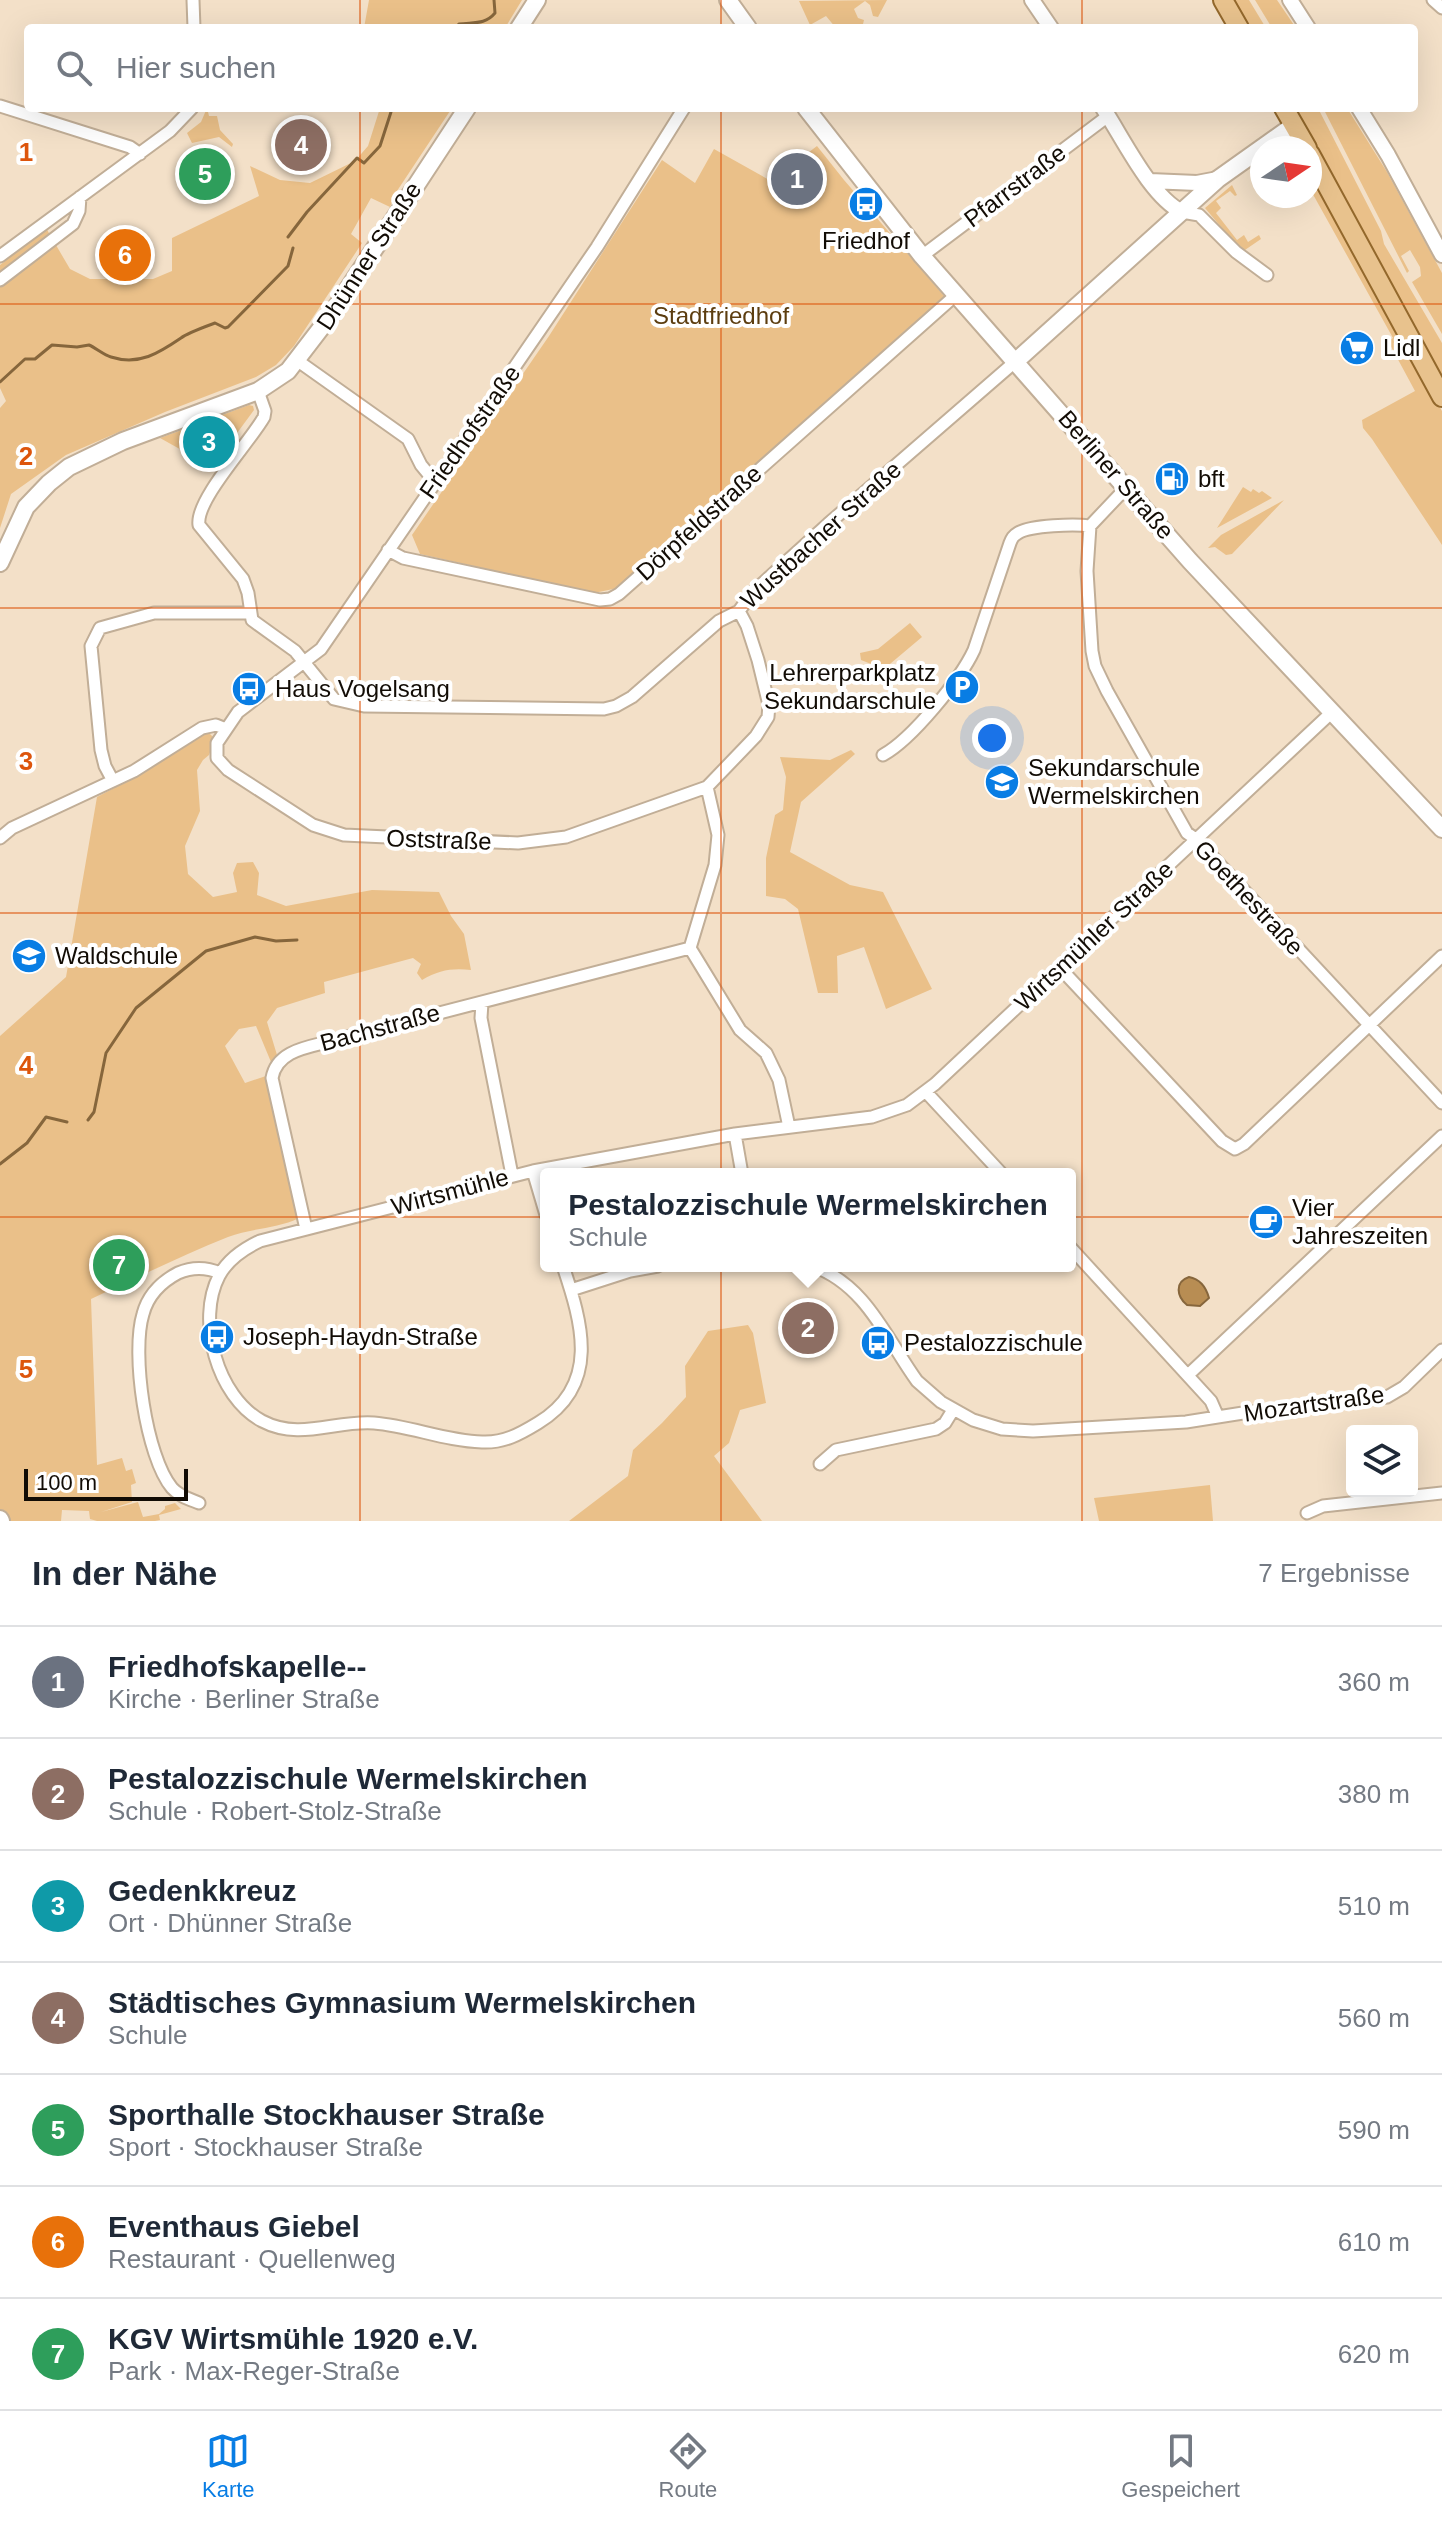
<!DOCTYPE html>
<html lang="de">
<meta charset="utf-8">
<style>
body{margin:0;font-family:Arial,sans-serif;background:#f6f6f7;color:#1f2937}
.controls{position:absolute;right:24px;bottom:24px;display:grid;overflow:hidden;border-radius:8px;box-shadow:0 8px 32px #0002}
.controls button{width:72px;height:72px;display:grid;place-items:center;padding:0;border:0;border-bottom:2px solid #e0e1e3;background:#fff;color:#1f2937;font:40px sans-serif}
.compass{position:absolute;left:1250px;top:136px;width:72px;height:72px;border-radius:50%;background:#fff;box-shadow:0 8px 32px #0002;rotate:77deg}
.scale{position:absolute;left:24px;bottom:20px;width:164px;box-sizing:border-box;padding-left:8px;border:4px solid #120c05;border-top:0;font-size:22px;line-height:28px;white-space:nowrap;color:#120c05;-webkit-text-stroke:6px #fff;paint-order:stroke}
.you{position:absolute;left:992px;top:738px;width:28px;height:28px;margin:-20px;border:6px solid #fff;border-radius:50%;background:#1a73e8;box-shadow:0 0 0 12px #1a73e833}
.badge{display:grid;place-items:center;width:52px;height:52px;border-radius:50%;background:#087de4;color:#fff;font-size:26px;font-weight:700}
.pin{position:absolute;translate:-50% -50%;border:4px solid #fff;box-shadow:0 2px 8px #0006}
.popup{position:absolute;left:540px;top:1168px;width:536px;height:104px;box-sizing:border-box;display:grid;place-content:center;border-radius:8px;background:#fff;filter:drop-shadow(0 2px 6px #0005);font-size:26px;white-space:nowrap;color:#747a83}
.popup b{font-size:30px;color:#1f2937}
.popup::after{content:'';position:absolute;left:50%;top:100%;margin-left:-16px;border:16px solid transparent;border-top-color:#fff}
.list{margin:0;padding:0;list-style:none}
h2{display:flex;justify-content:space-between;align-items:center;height:104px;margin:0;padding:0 32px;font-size:34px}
h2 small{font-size:26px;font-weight:400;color:#747a83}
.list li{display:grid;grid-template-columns:52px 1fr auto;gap:24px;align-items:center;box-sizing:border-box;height:112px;padding:0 32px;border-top:2px solid #e0e1e3}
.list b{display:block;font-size:30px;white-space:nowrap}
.list p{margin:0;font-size:26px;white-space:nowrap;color:#747a83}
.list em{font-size:26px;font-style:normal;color:#747a83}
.icon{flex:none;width:44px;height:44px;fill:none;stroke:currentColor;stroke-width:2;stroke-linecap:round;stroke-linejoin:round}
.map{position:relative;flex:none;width:1442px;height:1521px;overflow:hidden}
.search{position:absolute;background:#fff;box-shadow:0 8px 32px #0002;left:24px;right:24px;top:24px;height:88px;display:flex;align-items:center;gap:20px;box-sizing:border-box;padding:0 28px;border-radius:8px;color:#747a83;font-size:30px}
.sheet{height:888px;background:#fff}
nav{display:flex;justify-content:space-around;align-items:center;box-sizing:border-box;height:112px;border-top:2px solid #e0e1e3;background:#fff;font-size:22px;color:#747a83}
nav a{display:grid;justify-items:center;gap:4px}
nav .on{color:#087de4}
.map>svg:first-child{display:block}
</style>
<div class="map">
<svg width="1442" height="1521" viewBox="0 0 1442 1521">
<rect width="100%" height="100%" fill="#f3e0c8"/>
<path fill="#eac089" d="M369 0H522L505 28H364Z
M887 0 878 17 873 16 870 5 865 1 854 9 858 18 864 20 862 28H836L826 16 810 25 799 1Z
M1231 0H1249L1266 28H1248Z
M1255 0H1277L1296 28H1272Z
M207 108 209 116H217L220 130 233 144 232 147 219 137 192 143 187 133 201 122Z
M380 108H452L397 191 390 207 371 198 351 234 362 243 294 346 276 365 256 377 165 412 66 455 11 494 0 528V408L6 401 0 388V265L46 228 70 269 90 279H153L172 271V238L259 196 250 166 280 180 310 183 355 161 368 146Z
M1295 108H1318L1320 112 1381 231 1384 244 1442 343V384Z
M1323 108H1347L1387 172 1442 273V334L1412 282 1421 276 1420 267 1410 250 1401 256 1409 271 1407 273Z
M817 146 844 180 945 297 618 588 594 593 420 554 412 535 549 336 662 160 695 183 714 149 771 181Z
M1310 173 1442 411V545L1372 439 1363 428 1362 420 1415 391 1388 341 1393 338 1310 189Z
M1232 185 1237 195 1235 196 1230 191 1216 201 1221 208 1216 213 1237 240 1244 235 1248 242 1259 235 1261 239 1242 252 1205 208Z
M249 405 253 406 254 410 215 463 203 462 160 438Z
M1243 487 1251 492 1253 489 1259 493 1262 491 1272 498 1217 528Z
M1284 500 1232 554 1226 555 1215 547 1208 548 1221 535Z
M910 623 922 637 884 669 861 660 860 653 878 649Z
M207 731 215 739 209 755 203 760 197 770 200 811 185 846 188 874 213 897 237 892 233 873 237 863 253 862 259 873 257 895 286 906 372 890 439 892 451 916 464 934 471 970C452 968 439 970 422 980L417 973 421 964 413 958 324 982 325 993 277 1008 267 1022 277 1055 271 1062 256 1026 239 1029 225 1046 245 1083 266 1076 299 1218C277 1229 251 1228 228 1237 181 1256 136 1278 91 1299L97 1465 122 1458 126 1471 132 1469 136 1483 131 1485 132 1502 101 1512 138 1502 143 1517 159 1514 165 1509V1506L175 1503 181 1509 159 1515 160 1520 155 1521H97L90 1519 89 1511 62 1510 61 1521H0V1036L66 977 97 797 137 776 200 733Z
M851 750 855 754 801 802 790 852 850 885 883 892 932 989 886 1009 864 947 837 956 838 993H818L798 909 785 899 766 896V858L775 815 783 810 786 777 780 757 830 760Z
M748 1325 753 1333 766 1403 740 1410 729 1443 714 1456 762 1521H569L628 1476 633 1450 662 1423 686 1397 685 1366 708 1331Z
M1210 1485 1213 1521H1099L1094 1498Z"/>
<path fill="#b88d53" stroke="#86663c" stroke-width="2" d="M1189 1277C1200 1279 1206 1287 1209 1298L1200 1306 1187 1305C1177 1297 1174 1282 1189 1277Z"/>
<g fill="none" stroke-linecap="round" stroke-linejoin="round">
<path stroke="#86663c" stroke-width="3" d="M456 28 459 24C474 22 485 25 495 13L494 0
M288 237 307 212 357 158 364 163 380 146 391 112 388 108
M0 382 25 359H35L52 345 77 347 89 345C96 348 104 355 111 357 139 366 159 353 181 338 187 333 207 326 215 323L225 328 228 327 288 266 293 248
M88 1120 94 1112 106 1053 136 1008 206 951 255 937 276 941 297 940
M0 1164 27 1143 46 1117 67 1122"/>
<g stroke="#c1ae97" stroke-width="15">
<path id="minor" d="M193 0 194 28
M1433 0 1442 8
M0 106 130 147 140 154
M684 108 597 247 321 649 238 712 217 743V758L228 770 313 825 344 835 518 843 566 837 707 787 756 736 768 717 769 705 758 660 747 626 739 611
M1182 212 1199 215 1236 252 1267 275
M0 256 170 131 192 108
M922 256 1108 116
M0 280 73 224 79 211 80 197
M298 361 408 439 421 465 435 482
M258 391 265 411 264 417C250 442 195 500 199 525L243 579 248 593 252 620 295 651 334 699 364 706 604 709 616 706 632 697 719 621 739 611 752 593 828 524 1016 361
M1126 488 1090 526 1087 571 1092 651 1095 666 1107 691 1187 833 1197 840 1442 1103
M388 550 403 558 600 600 610 599 619 594 957 294
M883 755C912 739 960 680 974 650L1010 543C1012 538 1013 536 1018 533 1031 525 1075 524 1090 526
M113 781 105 766 101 750 91 646 100 628 154 613H249
M0 838 12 828 134 771 202 728 216 725 226 729
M690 948 740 1030 766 1053 779 1080 789 1127
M690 948 715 865 718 835 707 787
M1060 968 1222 1141 1235 1149 1244 1144 1442 956
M482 1003 481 1018 512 1175
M926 1092 1002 1174
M735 1134 742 1174
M533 1171 546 1215
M306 1229 272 1078C277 1049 311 1047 335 1040L690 948
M1070 1247 1211 1401 1218 1417
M563 1266C582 1323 601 1385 538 1423 520 1434 504 1443 482 1442 445 1441 411 1426 374 1423 335 1420 300 1441 262 1421 217 1397 196 1320 219 1276 228 1259 243 1249 260 1241L533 1171 735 1134 872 1117 907 1105 935 1084 1331 713
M813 1266C866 1285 886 1338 917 1381L941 1402 973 1420 1002 1429 1033 1431 1186 1422 1243 1413 1387 1397 1404 1387 1442 1350
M571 1290 630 1271 658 1266
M1188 1375 1442 1136
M820 1464 836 1450 936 1429 945 1423 953 1410
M199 1503C189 1499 179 1496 172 1488 146 1457 131 1353 143 1314 148 1295 161 1282 178 1273 192 1267 206 1267 220 1273
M1307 1513 1323 1506 1442 1493"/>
</g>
<g stroke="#c1ae97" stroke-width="18">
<path id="tertiary" d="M1032 0 1051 28
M1290 0 1308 28
M1103 108C1123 138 1150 196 1182 212
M1359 108 1388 155 1442 255
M1150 181 1197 183 1218 179"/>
</g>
<g stroke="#c1ae97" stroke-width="20">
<path id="secondary" d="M728 0 748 28
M519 28 537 0
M806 108 922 256 1190 561 1442 829
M1016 361 1218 179 1294 125
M0 563 26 507 49 483 69 467 123 441 258 391 288 371 331 315 467 108
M0 1519 1 1521"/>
</g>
<g stroke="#93682c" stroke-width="22">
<path id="primary" d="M1223 0 1239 28
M1284 108 1307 148
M1310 154 1442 397"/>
</g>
<use href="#minor" stroke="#fff" stroke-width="11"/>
<use href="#tertiary" stroke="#fff" stroke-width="14"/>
<use href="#secondary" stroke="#fff" stroke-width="16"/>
<use href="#primary" stroke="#e8c28d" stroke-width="18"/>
</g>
<path fill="none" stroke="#dd550c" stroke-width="2" stroke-opacity="0.55" d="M360 0V28M721 0V28M1082 0V28M360 108V1521M721 108V1521M1082 108V1521M0 304H1442M0 608H1442M0 913H1442M0 1217H1442"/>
<defs>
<g id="bus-disc" transform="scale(1.8)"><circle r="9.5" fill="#087de4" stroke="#fff"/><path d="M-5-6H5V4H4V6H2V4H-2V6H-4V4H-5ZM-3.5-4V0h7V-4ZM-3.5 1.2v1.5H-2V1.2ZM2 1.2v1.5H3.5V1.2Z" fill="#fff"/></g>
<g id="supermarket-disc" transform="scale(1.8)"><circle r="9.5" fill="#087de4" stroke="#fff"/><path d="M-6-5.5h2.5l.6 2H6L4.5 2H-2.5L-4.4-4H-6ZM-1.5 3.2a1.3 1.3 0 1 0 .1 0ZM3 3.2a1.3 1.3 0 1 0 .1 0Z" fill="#fff"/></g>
<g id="fuel-disc" transform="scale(1.8)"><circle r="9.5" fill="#087de4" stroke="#fff"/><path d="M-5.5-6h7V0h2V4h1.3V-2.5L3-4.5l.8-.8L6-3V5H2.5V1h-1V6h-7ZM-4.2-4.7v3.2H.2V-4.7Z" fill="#fff"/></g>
<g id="parking-disc" transform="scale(1.8)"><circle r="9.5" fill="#087de4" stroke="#fff"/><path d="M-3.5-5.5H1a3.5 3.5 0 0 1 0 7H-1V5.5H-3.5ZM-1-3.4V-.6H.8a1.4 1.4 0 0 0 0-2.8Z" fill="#fff"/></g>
<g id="school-disc" transform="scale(1.8)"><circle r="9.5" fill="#087de4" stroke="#fff"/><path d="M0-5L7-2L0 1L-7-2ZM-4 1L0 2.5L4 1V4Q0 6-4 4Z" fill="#fff"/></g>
<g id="cafe-disc" transform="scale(1.8)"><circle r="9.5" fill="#087de4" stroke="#fff"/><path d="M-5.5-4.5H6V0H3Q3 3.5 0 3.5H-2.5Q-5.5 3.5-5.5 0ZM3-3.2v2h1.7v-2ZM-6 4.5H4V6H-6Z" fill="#fff"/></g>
</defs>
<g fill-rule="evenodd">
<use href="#bus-disc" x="866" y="204"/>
<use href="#supermarket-disc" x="1357" y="348"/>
<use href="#fuel-disc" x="1172" y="479"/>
<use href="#parking-disc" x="962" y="687"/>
<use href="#bus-disc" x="249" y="689"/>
<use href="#school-disc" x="1002" y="782"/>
<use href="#school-disc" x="29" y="956"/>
<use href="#cafe-disc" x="1266" y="1222"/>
<use href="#bus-disc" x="217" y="1337"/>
<use href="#bus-disc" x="878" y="1343"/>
</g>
<g text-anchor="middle" stroke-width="8" stroke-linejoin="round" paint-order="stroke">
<g font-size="24" fill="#120c05" stroke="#fff">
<text transform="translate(1015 186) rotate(-37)" y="8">Pfarrstraße</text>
<text transform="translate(369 256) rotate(-57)" y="8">Dhünner Straße</text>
<text transform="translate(470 432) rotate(-55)" y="8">Friedhofstraße</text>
<text transform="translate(1116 475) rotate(49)" y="8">Berliner Straße</text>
<text transform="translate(699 523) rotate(-42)" y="8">Dörpfeldstraße</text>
<text transform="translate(821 535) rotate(-42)" y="8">Wustbacher Straße</text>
<text transform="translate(439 840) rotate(2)" y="8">Oststraße</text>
<text transform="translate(1249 898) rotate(47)" y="8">Goethestraße</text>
<text transform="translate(1094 936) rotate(-43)" y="8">Wirtsmühler Straße</text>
<text transform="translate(380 1028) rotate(-15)" y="8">Bachstraße</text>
<text transform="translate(450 1192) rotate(-15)" y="8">Wirtsmühle</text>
<text transform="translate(1314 1404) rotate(-8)" y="8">Mozartstraße</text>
</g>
<g font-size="24" fill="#120c05" stroke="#fff" text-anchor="start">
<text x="866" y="249" text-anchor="middle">Friedhof</text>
<text x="1383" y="356">Lidl</text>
<text x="1198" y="487">bft</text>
<text x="936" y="681" text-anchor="end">Lehrerparkplatz<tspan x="936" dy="28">Sekundarschule</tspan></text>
<text x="275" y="697">Haus Vogelsang</text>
<text x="1028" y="776">Sekundarschule<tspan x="1028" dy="28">Wermelskirchen</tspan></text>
<text x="55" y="964">Waldschule</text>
<text x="1292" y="1216">Vier<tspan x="1292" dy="28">Jahreszeiten</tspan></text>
<text x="243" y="1345">Joseph-Haydn-Straße</text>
<text x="904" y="1351">Pestalozzischule</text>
</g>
<g font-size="24" fill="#5c3d0f" stroke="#fff">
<text x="721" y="324">Stadtfriedhof</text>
</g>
</g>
<g font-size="26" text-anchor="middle" font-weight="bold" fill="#dd550c" stroke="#fff" stroke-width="8" stroke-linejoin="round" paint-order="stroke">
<text x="26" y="161">1</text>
<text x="26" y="465">2</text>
<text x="26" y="770">3</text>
<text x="26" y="1074">4</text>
<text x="26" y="1378">5</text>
</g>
</svg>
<div class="controls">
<button><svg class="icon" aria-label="layers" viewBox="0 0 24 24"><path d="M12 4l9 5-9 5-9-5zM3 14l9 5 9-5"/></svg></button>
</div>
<svg class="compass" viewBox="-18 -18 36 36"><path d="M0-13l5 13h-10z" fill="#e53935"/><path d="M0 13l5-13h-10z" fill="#747a83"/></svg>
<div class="scale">100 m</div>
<div class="you"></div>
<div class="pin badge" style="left:797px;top:179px;background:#6b7280">1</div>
<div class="pin badge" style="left:808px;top:1328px;background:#8d6e63">2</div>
<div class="popup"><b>Pestalozzischule Wermelskirchen</b>Schule</div>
<div class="pin badge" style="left:209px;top:442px;background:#0f9aa8">3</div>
<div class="pin badge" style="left:301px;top:145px;background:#8d6e63">4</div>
<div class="pin badge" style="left:205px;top:174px;background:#2e9e5b">5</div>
<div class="pin badge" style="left:125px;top:255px;background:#e8710a">6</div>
<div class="pin badge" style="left:119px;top:1265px;background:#2e9e5b">7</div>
<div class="search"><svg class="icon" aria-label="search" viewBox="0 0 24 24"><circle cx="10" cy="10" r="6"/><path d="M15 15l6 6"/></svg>Hier suchen</div>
</div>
<section class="sheet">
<h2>In der Nähe<small>7 Ergebnisse</small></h2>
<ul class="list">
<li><span class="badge" style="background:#6b7280">1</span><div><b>Friedhofskapelle--</b><p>Kirche · Berliner Straße</p></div><em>360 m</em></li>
<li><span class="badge" style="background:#8d6e63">2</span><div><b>Pestalozzischule Wermelskirchen</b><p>Schule · Robert-Stolz-Straße</p></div><em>380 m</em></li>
<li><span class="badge" style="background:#0f9aa8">3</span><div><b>Gedenkkreuz</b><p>Ort · Dhünner Straße</p></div><em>510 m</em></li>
<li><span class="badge" style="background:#8d6e63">4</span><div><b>Städtisches Gymnasium Wermelskirchen</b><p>Schule</p></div><em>560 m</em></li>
<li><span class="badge" style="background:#2e9e5b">5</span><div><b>Sporthalle Stockhauser Straße</b><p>Sport · Stockhauser Straße</p></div><em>590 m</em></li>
<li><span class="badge" style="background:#e8710a">6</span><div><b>Eventhaus Giebel</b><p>Restaurant · Quellenweg</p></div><em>610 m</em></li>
<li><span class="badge" style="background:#2e9e5b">7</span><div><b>KGV Wirtsmühle 1920 e.V.</b><p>Park · Max-Reger-Straße</p></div><em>620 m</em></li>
</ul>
</section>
<nav>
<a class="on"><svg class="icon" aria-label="map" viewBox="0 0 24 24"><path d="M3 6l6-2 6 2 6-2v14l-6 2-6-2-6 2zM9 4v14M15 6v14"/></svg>Karte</a>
<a><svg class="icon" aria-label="directions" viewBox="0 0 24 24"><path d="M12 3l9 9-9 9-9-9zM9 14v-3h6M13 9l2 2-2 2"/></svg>Route</a>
<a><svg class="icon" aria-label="saved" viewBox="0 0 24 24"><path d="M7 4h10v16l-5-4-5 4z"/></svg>Gespeichert</a>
</nav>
